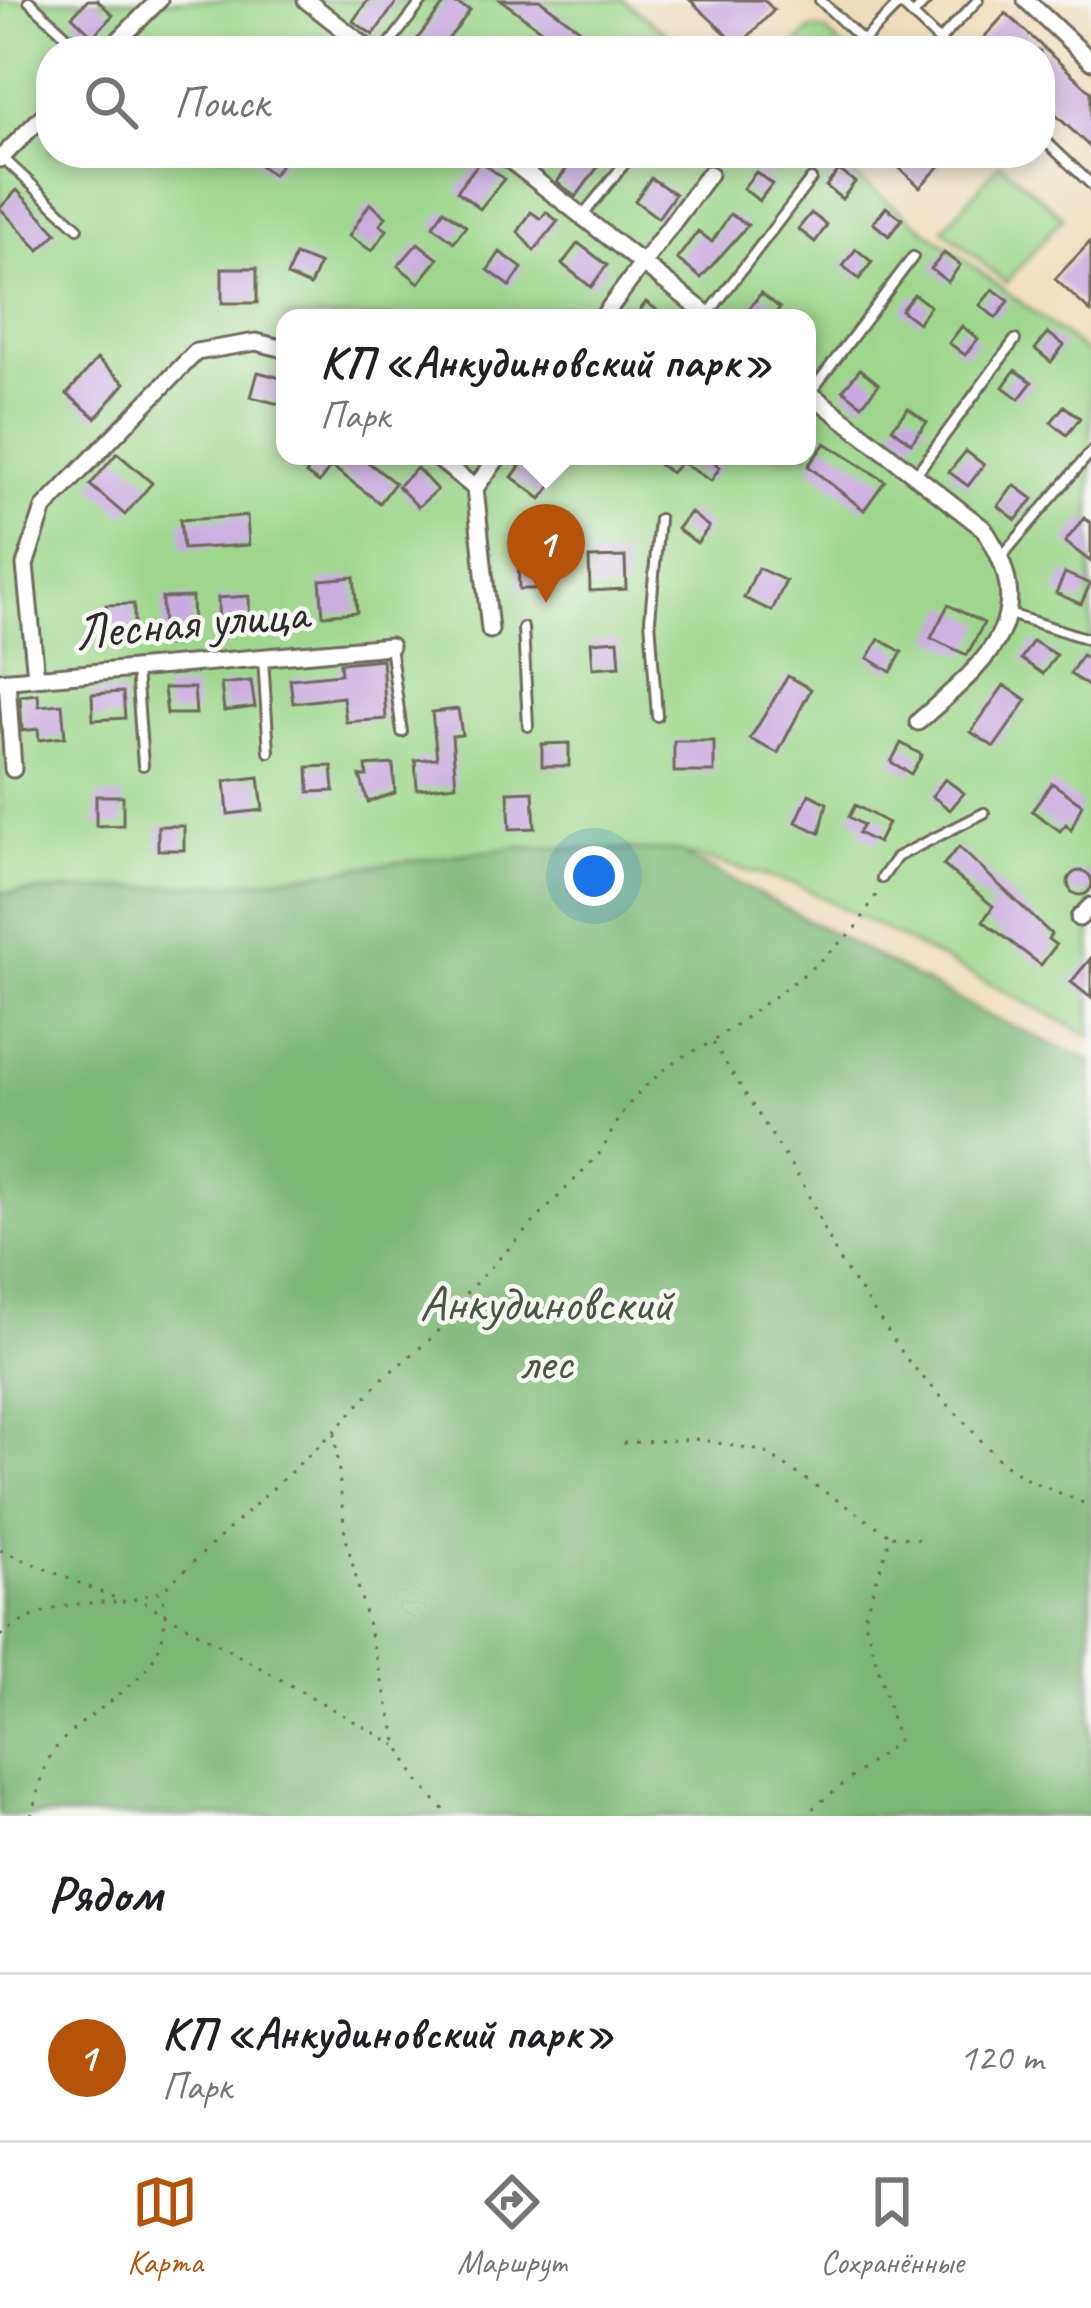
<!DOCTYPE html>
<html lang="ru">
<meta charset="utf-8">
<style>
body{margin:0;font-family:Caveat,sans-serif;background:#f6f6f6;color:#202124}
.you{position:absolute;left:594px;top:876px;width:42px;height:42px;margin:-30px;border:9px solid #fff;border-radius:50%;background:#1a73e8;box-shadow:0 0 0 18px #1a73e833}
.badge{display:grid;place-items:center;width:78px;height:78px;border-radius:50%;background:#b45309;color:#fff;font-size:39px;font-weight:700}
.pin{position:absolute;translate:-50% -99px;filter:drop-shadow(0 3px 6px #0008)}
.pin::after{content:'';position:absolute;top:63px;width:42px;height:36px;background:inherit;clip-path:polygon(0 0,100% 0,50% 100%)}
.popup{position:absolute;left:276px;top:309px;width:540px;height:156px;box-sizing:border-box;display:grid;place-content:center;border-radius:24px;background:#fff;filter:drop-shadow(0 3px 9px #0005);font-size:39px;white-space:nowrap;color:#757577}
.popup b{font-size:45px;color:#202124}
.popup::after{content:'';position:absolute;left:50%;top:100%;margin-left:-24px;border:24px solid transparent;border-top-color:#fff}
.list{margin:0;padding:0;list-style:none}
h2{display:flex;justify-content:space-between;align-items:center;height:156px;margin:0;padding:0 48px;font-size:51px}
h2 small{font-size:39px;font-weight:400;color:#757577}
.list li{display:grid;grid-template-columns:78px 1fr auto;gap:36px;align-items:center;box-sizing:border-box;height:168px;padding:0 48px;border-top:3px solid #e0e0e0}
.list b{display:block;font-size:45px;white-space:nowrap}
.list p{margin:0;font-size:39px;white-space:nowrap;color:#757577}
.list em{font-size:39px;font-style:normal;color:#757577}
.icon{flex:none;width:66px;height:66px;fill:none;stroke:currentColor;stroke-width:2;stroke-linecap:round;stroke-linejoin:round}
.map{position:relative;flex:none;width:1091px;height:1816px;overflow:hidden}
.search{position:absolute;background:#fff;box-shadow:0 6px 18px #0003;left:36px;right:36px;top:36px;height:132px;display:flex;align-items:center;gap:30px;box-sizing:border-box;padding:0 42px;border-radius:48px;color:#757577;font-size:45px}
.sheet{height:324px;background:#fff}
nav{display:flex;justify-content:space-around;align-items:center;box-sizing:border-box;height:168px;border-top:3px solid #e0e0e0;background:#fff;font-size:33px;color:#757577}
nav a{display:grid;justify-items:center;gap:6px}
nav .on{color:#b45309}
.map>svg:first-child{display:block}
</style>
<div class="map">
<svg width="1091" height="1816" viewBox="0 0 1091 1816">
<rect width="100%" height="100%" fill="#f6f6f2"/>
<filter id="ink" filterUnits="userSpaceOnUse"><feTurbulence type="fractalNoise" baseFrequency=".00833" numOctaves="2"/><feDisplacementMap in="SourceGraphic" scale="24" xChannelSelector="R" yChannelSelector="G"/><feConvolveMatrix kernelMatrix="1 2 1 2 8 2 1 2 1" color-interpolation-filters="sRGB"/></filter>
<filter id="wash" filterUnits="userSpaceOnUse"><feTurbulence type="fractalNoise" baseFrequency=".004" numOctaves="4" result="noise"/><feDisplacementMap in="SourceGraphic" scale="48" xChannelSelector="R" yChannelSelector="G"/><feGaussianBlur stdDeviation="2.7" result="paint"/><feColorMatrix in="noise" values="0 0 0 0 0 0 0 0 0 0 0 0 0 0 0 0 0 1.4 0 .05"/><feComposite in="paint" operator="in"/></filter>
<g filter="url(#wash)">
<rect width="100%" height="100%" fill="#eeddba"/>
<path fill="#9ed78b" stroke="#64815b" stroke-width="3" fill-rule="evenodd" d="M0 0H623L690 51H51V153H824L1091 356V1036L798 885 677 851 0 910ZM285 318H807V456H285Z
M811 29 825 31 847 51H790Z
M1000 163 1063 217 1006 283 943 229Z"/>
<path fill="#7eb877" stroke="#547251" stroke-width="3" d="M519 847 677 851 987 1015 1091 1061V1816H0V893L231 884Z"/>
<g id="blocks">
<path fill="#c9abe0" d="M88 0H97L113 15 93 36 72 16Z
M368 0H398L373 35 353 21Z
M447 0 470 10 458 27 438 51H408Z
M501 0H540L609 51H569Z
M690 0H764L774 10 739 46Z
M1006 13 1091 92V148L1040 100V51H987L979 43Z
M244 153H289L273 175Z
M578 153H608L576 197 557 182Z
M883 153H952L920 187Z
M480 161 504 179 480 209 457 191Z
M839 170 855 182 842 199 826 186Z
M756 172 772 184 759 201 743 188Z
M651 178 675 194 658 218 635 201Z
M17 190 57 233 39 250 0 208Z
M370 203 386 217 380 225 387 230 372 251 349 236Z
M886 207 902 219 889 236 873 223Z
M444 210 466 226 454 242 433 226Z
M531 212 541 219 546 212 558 221 534 251 518 232Z
M811 213 827 225 815 242 798 229Z
M730 214 748 225 701 278 677 259 698 231 712 242Z
M1091 241V312L1055 279Z
M418 243 438 259 419 283 398 266Z
M578 243 607 265 591 287 562 264Z
M856 249 872 262 859 279 843 266Z
M500 252 522 268 510 286 488 270Z
M944 253 960 265 948 282 931 269Z
M295 255 319 264 310 286 287 276Z
M222 268H257V303H222Z
M993 289 1009 301 996 318 980 305Z
M761 293 780 308 772 318H742Z
M914 294 930 306 918 323 901 310Z
M646 302 668 318H634Z
M962 326 978 339 965 355 949 343Z
M1048 333 1064 345 1051 362 1035 349Z
M97 359 125 383 96 418 67 394Z
M860 369 879 384 862 405 843 390Z
M1015 370 1032 382 1019 399 1003 387Z
M258 372 285 379 279 404 251 397Z
M1064 406 1080 418 1067 435 1051 422Z
M908 408 927 422 911 443 892 428Z
M825 443 885 481 864 510 808 466Z
M966 451 984 465 968 486 949 472Z
M117 453 152 483 125 515 90 485Z
M318 456H360L395 483 380 503 331 466 319 483 306 474Z
M647 456H706L720 467 711 481 681 462 671 473Z
M526 458 555 481 541 499 512 477Z
M417 468 437 490 418 507 398 486Z
M1014 485 1033 499 1016 520 998 506Z
M690 512 709 527 697 543 677 529Z
M247 516 249 545 183 549 180 520Z
M1084 518 1091 523V562L1065 542Z
M554 557V575H542V589H519L518 558Z
M625 557 626 589 590 591 589 558Z
M758 568 786 581 772 611 744 598Z
M1065 573 1090 584 1081 604 1056 593Z
M354 577 357 612 323 615 320 580Z
M249 596 250 631 219 633 218 598Z
M192 597 193 631 176 632 177 645 163 646 162 598Z
M134 604V633L106 634V605Z
M948 605 984 623 967 655 931 638Z
M879 639 902 652 891 672 868 658Z
M618 640 620 666 593 668 591 642Z
M1033 641 1056 655 1043 674 1021 659Z
M1082 655 1091 661V688L1070 674Z
M382 659 386 719 346 722 343 697 293 703 290 679 341 674 340 663Z
M788 676 811 689 778 753 750 739Z
M251 681 255 707 224 711 221 684Z
M1004 685 1027 700 994 747 971 732Z
M164 688H194L196 714H167Z
M123 692 125 718 93 720 92 694Z
M38 694 39 706 62 704 65 737 39 740 38 729 22 731 20 696Z
M458 709 462 735 452 736 456 785 417 789 415 760 437 758 432 712Z
M674 741H714V772H674Z
M569 743V766H542V744Z
M901 743 922 755 911 774 891 762Z
M393 764 395 793 368 802 360 776H367L366 766Z
M332 766 334 791 309 792 308 767Z
M259 777 263 810 228 814 225 781Z
M945 779 964 793 950 810 932 796Z
M1052 783 1082 804 1071 830 1066 824 1060 831 1032 811Z
M533 791 535 828 510 829 508 792Z
M809 794 827 803 820 833 796 822Z
M96 796H123V825L96 826Z
M855 805 888 823 878 843 858 833 863 825 849 817Z
M158 826H184V850H158Z
M959 847 1051 934 1048 939 1056 945 1041 965 983 921 993 906 943 865Z
M1068 883a12 12 0 1 1 24 0a12 12 0 1 1-24 0Z
M1091 958V998L1071 982Z"/>
</g>
</g>
<g filter="url(#ink)">
<use href="#blocks" fill-opacity="0" stroke="#6f695d" stroke-width="3"/>
<g fill="none" stroke-linecap="round" stroke-linejoin="round">
<g stroke="#6f695d" stroke-width="14">
<path id="lane" d="M820 0 863 41 903 0
M29 1 83 51
M900 3 950 51
M913 15 927 0
M939 41 978 0
M384 51 423 0
M1040 136 1091 184
M1 156 78 228
M583 215 633 153
M709 313 811 179
M811 392 913 257
M916 474 1015 340
M1002 556 1091 452
M1009 614 1091 640
M523 628 528 726
M390 646 402 732
M263 658 269 752
M136 670 143 765
M657 716 650 619 659 519
M882 878 897 857 984 813"/>
</g>
<g stroke="#6f695d" stroke-width="21">
<path id="street" d="M306 0 371 51
M1026 0 1091 61
M108 51 159 0
M501 153 712 318
M0 159 51 108
M602 318 709 174
M807 391 984 529C1044 620 984 663 918 722
M435 456 475 488
M490 630 475 488 499 456
M36 677 25 565 44 508 196 352 256 342 285 349
M7 680 13 769
M0 681 390 646
M1079 918 1091 906"/>
</g>
<path stroke="#6f695d" stroke-width="3" stroke-dasharray="3 9" stroke-linecap="butt" d="M713 1043 804 1186 839 1260 909 1362 1000 1461 1028 1480 1091 1506
M335 1433 345 1534 398 1745 417 1780 450 1816
M623 1443 695 1439 763 1451 890 1535
M0 1550 125 1602 162 1591 335 1431 383 1378 433 1337 468 1291 602 1151 620 1115 641 1090 676 1060 712 1042 806 973 856 928 878 892
M144 1602 396 1745
M0 1636C38 1607 77 1601 123 1602
M31 1816C39 1797 41 1770 52 1753 89 1700 182 1684 162 1592
M803 1816 898 1741 864 1617 891 1536 923 1540"/>
<use href="#lane" stroke="#fff" stroke-width="8"/>
<use href="#street" stroke="#fff" stroke-width="15"/>
</g>
</g>
<g text-anchor="middle" stroke-width="9" stroke-linejoin="round" paint-order="stroke">
<g font-size="51" fill="#2b2b2b" stroke="#f6f6f2">
<text transform="translate(191 621) rotate(-5)" y="18">Лесная улица</text>
</g>
<g font-size="51" fill="#485643" stroke="#f6f6f2">
<text x="546" y="1320">Анкудиновский<tspan x="546" dy="59">лес</tspan></text>
</g>
</g>
</svg>
<div class="you"></div>
<div class="pin badge" style="left:546px;top:603px">1</div>
<div class="popup"><b>КП «Анкудиновский парк»</b>Парк</div>
<div class="search"><svg class="icon" aria-label="search" viewBox="0 0 24 24"><circle cx="10" cy="10" r="6"/><path d="M15 15l6 6"/></svg>Поиск</div>
</div>
<section class="sheet">
<h2>Рядом<small></small></h2>
<ul class="list">
<li><span class="badge">1</span><div><b>КП «Анкудиновский парк»</b><p>Парк</p></div><em>120 m</em></li>
</ul>
</section>
<nav>
<a class="on"><svg class="icon" aria-label="map" viewBox="0 0 24 24"><path d="M3 6l6-2 6 2 6-2v14l-6 2-6-2-6 2zM9 4v14M15 6v14"/></svg>Карта</a>
<a><svg class="icon" aria-label="directions" viewBox="0 0 24 24"><path d="M12 3l9 9-9 9-9-9zM9 14v-3h6M13 9l2 2-2 2"/></svg>Маршрут</a>
<a><svg class="icon" aria-label="saved" viewBox="0 0 24 24"><path d="M7 4h10v16l-5-4-5 4z"/></svg>Сохранённые</a>
</nav>
